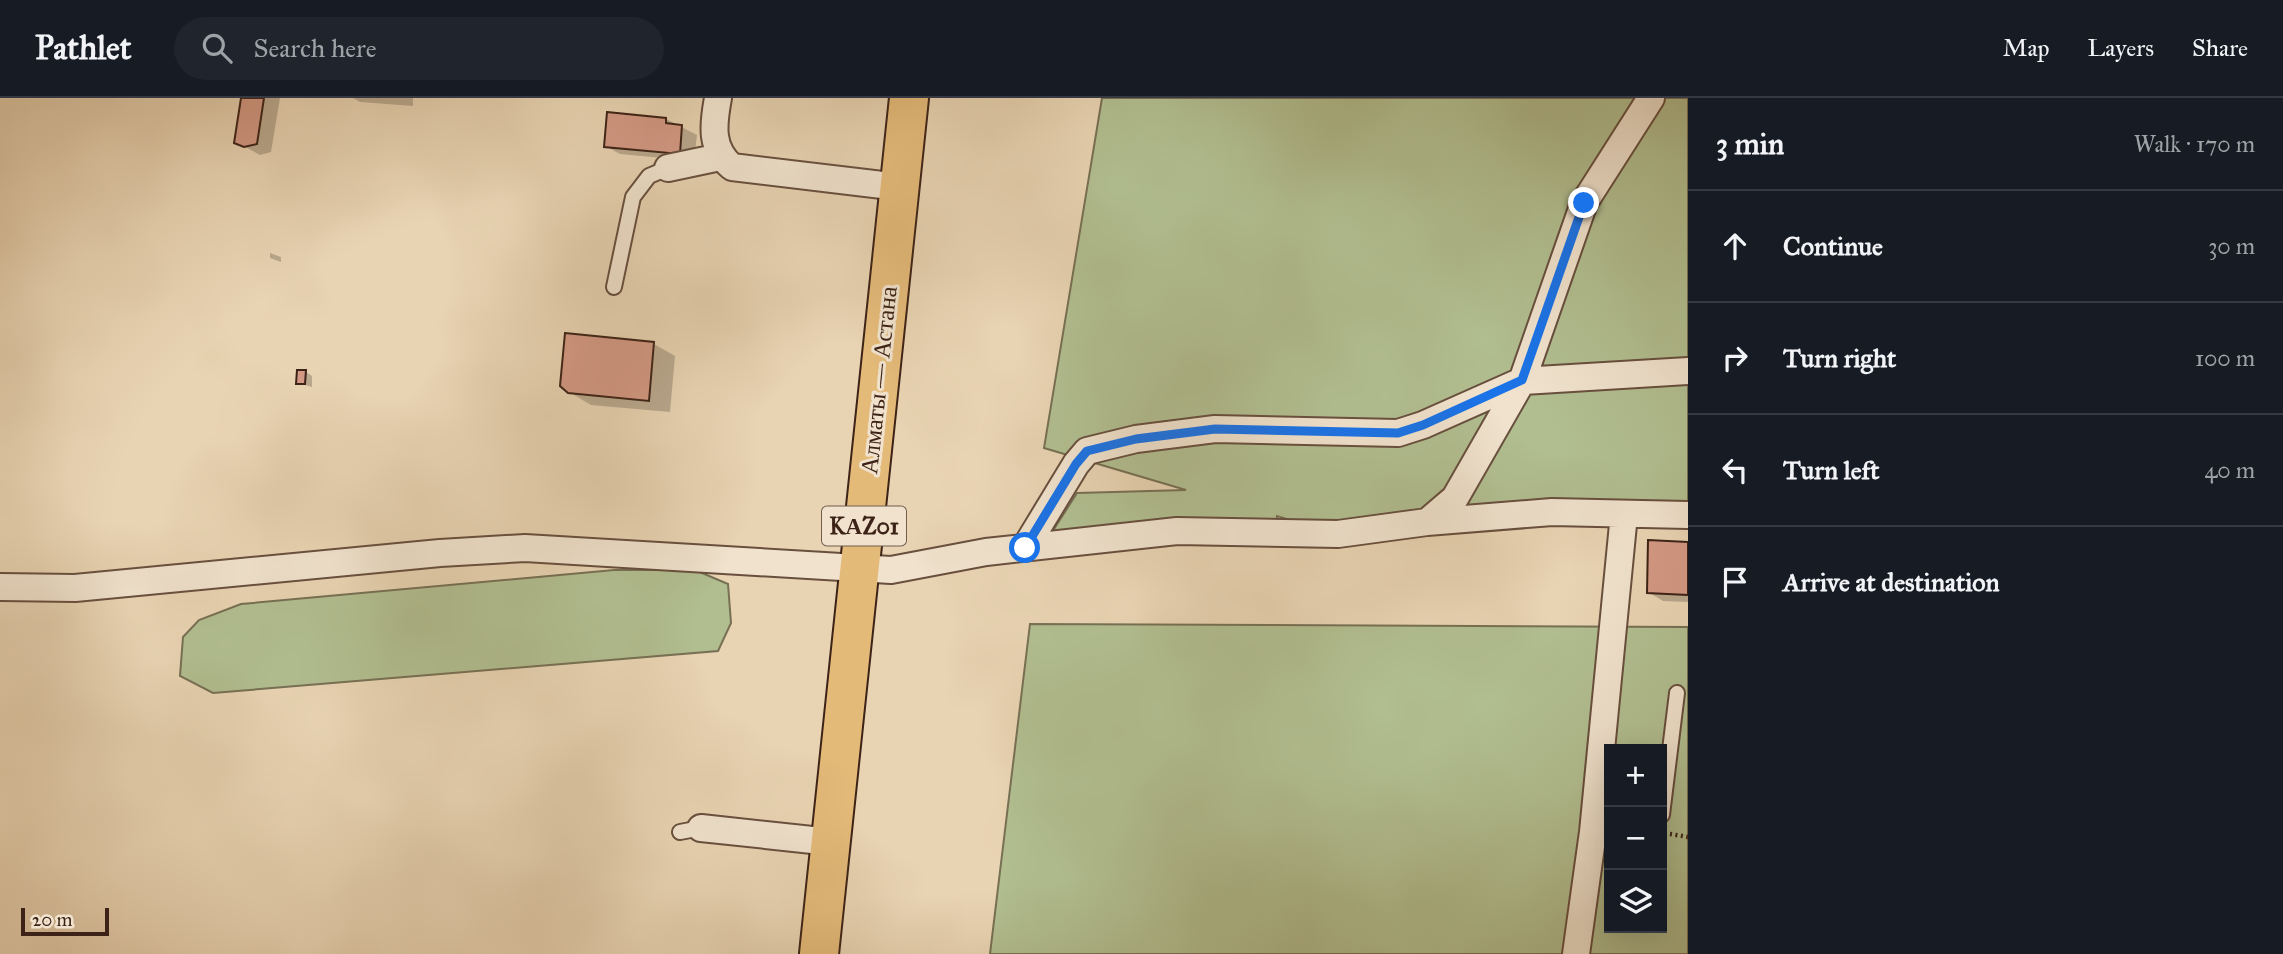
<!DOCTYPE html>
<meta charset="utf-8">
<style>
body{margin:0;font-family:"IM FELL Great Primer",serif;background:#20242c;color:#f1f3f6}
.controls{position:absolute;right:21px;bottom:21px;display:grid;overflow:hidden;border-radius:0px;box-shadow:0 7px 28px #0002}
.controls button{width:63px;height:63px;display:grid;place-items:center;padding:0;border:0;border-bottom:2px solid #363941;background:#171b24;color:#f1f3f6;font:35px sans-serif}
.scale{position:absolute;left:21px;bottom:18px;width:88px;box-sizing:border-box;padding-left:7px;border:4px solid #3d2317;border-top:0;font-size:19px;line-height:24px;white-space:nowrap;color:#3d2317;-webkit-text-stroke:5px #f0e2cd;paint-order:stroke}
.stop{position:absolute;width:21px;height:21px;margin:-16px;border:5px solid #1a73e8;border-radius:50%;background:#fff}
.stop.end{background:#1a73e8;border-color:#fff;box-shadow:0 2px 7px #0008}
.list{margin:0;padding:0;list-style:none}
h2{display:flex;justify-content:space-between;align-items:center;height:91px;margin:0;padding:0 28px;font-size:30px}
h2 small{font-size:23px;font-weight:400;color:#9ea1a6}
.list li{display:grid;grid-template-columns:46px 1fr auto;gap:21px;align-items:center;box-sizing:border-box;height:112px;padding:0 28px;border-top:2px solid #363941}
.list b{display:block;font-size:26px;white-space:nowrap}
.list em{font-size:23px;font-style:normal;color:#9ea1a6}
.icon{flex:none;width:38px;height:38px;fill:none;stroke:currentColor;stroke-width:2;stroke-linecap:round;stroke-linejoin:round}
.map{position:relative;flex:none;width:1688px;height:856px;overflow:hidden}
header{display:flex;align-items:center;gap:42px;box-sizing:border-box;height:98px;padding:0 35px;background:#171b24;border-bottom:2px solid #363941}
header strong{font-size:33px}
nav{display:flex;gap:38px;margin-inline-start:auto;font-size:24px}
.search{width:490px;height:63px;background:#20242c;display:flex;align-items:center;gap:18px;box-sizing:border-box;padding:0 24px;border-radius:38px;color:#9ea1a6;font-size:26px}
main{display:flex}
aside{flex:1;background:#171b24}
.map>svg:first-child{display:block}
</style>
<header>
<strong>Pathlet</strong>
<div class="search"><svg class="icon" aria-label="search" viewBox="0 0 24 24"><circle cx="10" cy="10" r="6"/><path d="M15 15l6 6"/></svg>Search here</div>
<nav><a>Map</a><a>Layers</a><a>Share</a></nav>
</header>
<main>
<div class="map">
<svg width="1688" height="856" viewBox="0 0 1688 856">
<rect width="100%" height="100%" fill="#e8d3b2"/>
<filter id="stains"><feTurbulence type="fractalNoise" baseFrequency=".00286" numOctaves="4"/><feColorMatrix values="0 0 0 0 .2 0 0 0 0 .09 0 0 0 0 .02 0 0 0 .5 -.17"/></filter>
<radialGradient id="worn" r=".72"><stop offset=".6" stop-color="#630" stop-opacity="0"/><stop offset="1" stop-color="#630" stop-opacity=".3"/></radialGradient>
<path fill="#b1be90" stroke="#777054" stroke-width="2" fill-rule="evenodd" d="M1102 0H1688V415L1338 436 1277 418V425L1040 453 1077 395 1186 392 1044 350Z
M614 472H695L728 486 731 525 718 553 213 595 180 578 183 539 199 522 241 506Z
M1030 526 1688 529V856H990ZM1609 651H1662V830H1609Z"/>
<path fill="#0003" d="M243 0H280L271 54 260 57 236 44Z
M353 0H413V8L360 4Z
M666 21 697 37 694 63 620 56 605 48Z
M270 155 281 159V164L270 160Z
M654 246 675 258 670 314 591 307 569 294Z
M306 274 312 278V289L298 285Z
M1650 444 1688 446V504L1663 503 1648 494Z"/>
<path fill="#d39984" stroke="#3d2317" stroke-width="2" d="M241 0H264L257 46 244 49 234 45Z
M607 14 666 20V25L682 27 680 56 604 49Z
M565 235 654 244 649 303 568 295 560 288Z
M297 272H306L305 286H296Z
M1648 442 1688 444V497L1647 495Z"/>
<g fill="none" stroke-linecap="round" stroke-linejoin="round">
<g stroke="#684f3e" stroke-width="18">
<path id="lane" d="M614 189 633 99 649 78 668 70
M1662 717 1677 595
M680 734 701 730"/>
</g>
<g stroke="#684f3e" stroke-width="30">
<path id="street" d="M718 0C713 27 710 50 732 69L899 89
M668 70 720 59
M1427 424 1455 400 1522 283 1584 105 1651 0
M1025 450 1076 366 1087 353 1136 341 1215 331 1398 335 1423 327 1522 283 1688 273
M0 489 75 490 440 455 525 450 891 472 986 454 1177 433 1338 436 1427 424 1552 414 1688 417
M701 730 831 744
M1576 856 1593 734 1624 416"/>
</g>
<g stroke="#3d2317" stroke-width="42">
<path id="highway" d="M819 856 909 0"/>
</g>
<path stroke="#3d2317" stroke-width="4.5" stroke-dasharray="2 3.5" stroke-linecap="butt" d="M1670 736 1688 739"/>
<use href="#lane" stroke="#f0e2cd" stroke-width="14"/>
<use href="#street" stroke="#f0e2cd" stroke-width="26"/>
<use href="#highway" stroke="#e4ba79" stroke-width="38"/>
</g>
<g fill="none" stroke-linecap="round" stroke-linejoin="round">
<path stroke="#1a73e8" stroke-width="9" d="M1025 450 1076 366 1087 353 1136 341 1215 331 1398 335 1423 327 1522 282 1584 105"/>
</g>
<g text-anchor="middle" stroke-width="6" stroke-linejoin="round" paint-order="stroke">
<rect fill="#f0e2cd" stroke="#735c4e" stroke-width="2" x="822" y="408.5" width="84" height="39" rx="5"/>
<g font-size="23" font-weight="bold" fill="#3d2317">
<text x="864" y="436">KАZ01</text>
</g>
<g font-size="24" fill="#3d2317" stroke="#f0e2cd">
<text transform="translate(879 282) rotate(-84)" y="8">Алматы — Астана</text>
</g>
</g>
<rect width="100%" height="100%" filter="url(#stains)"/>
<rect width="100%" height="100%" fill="url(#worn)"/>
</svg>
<div class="controls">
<button>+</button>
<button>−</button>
<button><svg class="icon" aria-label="layers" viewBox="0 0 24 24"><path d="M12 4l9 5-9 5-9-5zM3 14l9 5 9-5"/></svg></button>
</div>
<div class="scale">20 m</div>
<div class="stop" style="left:1025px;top:450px"></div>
<div class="stop end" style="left:1584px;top:105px"></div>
</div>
<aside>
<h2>3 min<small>Walk · 170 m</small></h2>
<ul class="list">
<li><svg class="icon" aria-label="ahead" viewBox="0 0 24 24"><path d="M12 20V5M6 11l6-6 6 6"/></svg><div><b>Continue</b></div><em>30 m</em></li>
<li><svg class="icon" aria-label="right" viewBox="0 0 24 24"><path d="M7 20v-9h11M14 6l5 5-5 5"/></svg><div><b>Turn right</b></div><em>100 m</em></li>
<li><svg class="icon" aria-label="left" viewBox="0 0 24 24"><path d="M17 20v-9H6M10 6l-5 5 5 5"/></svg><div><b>Turn left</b></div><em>40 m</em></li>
<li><svg class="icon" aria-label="arrive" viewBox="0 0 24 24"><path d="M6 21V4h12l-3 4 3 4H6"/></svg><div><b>Arrive at destination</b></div></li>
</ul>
</aside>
</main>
